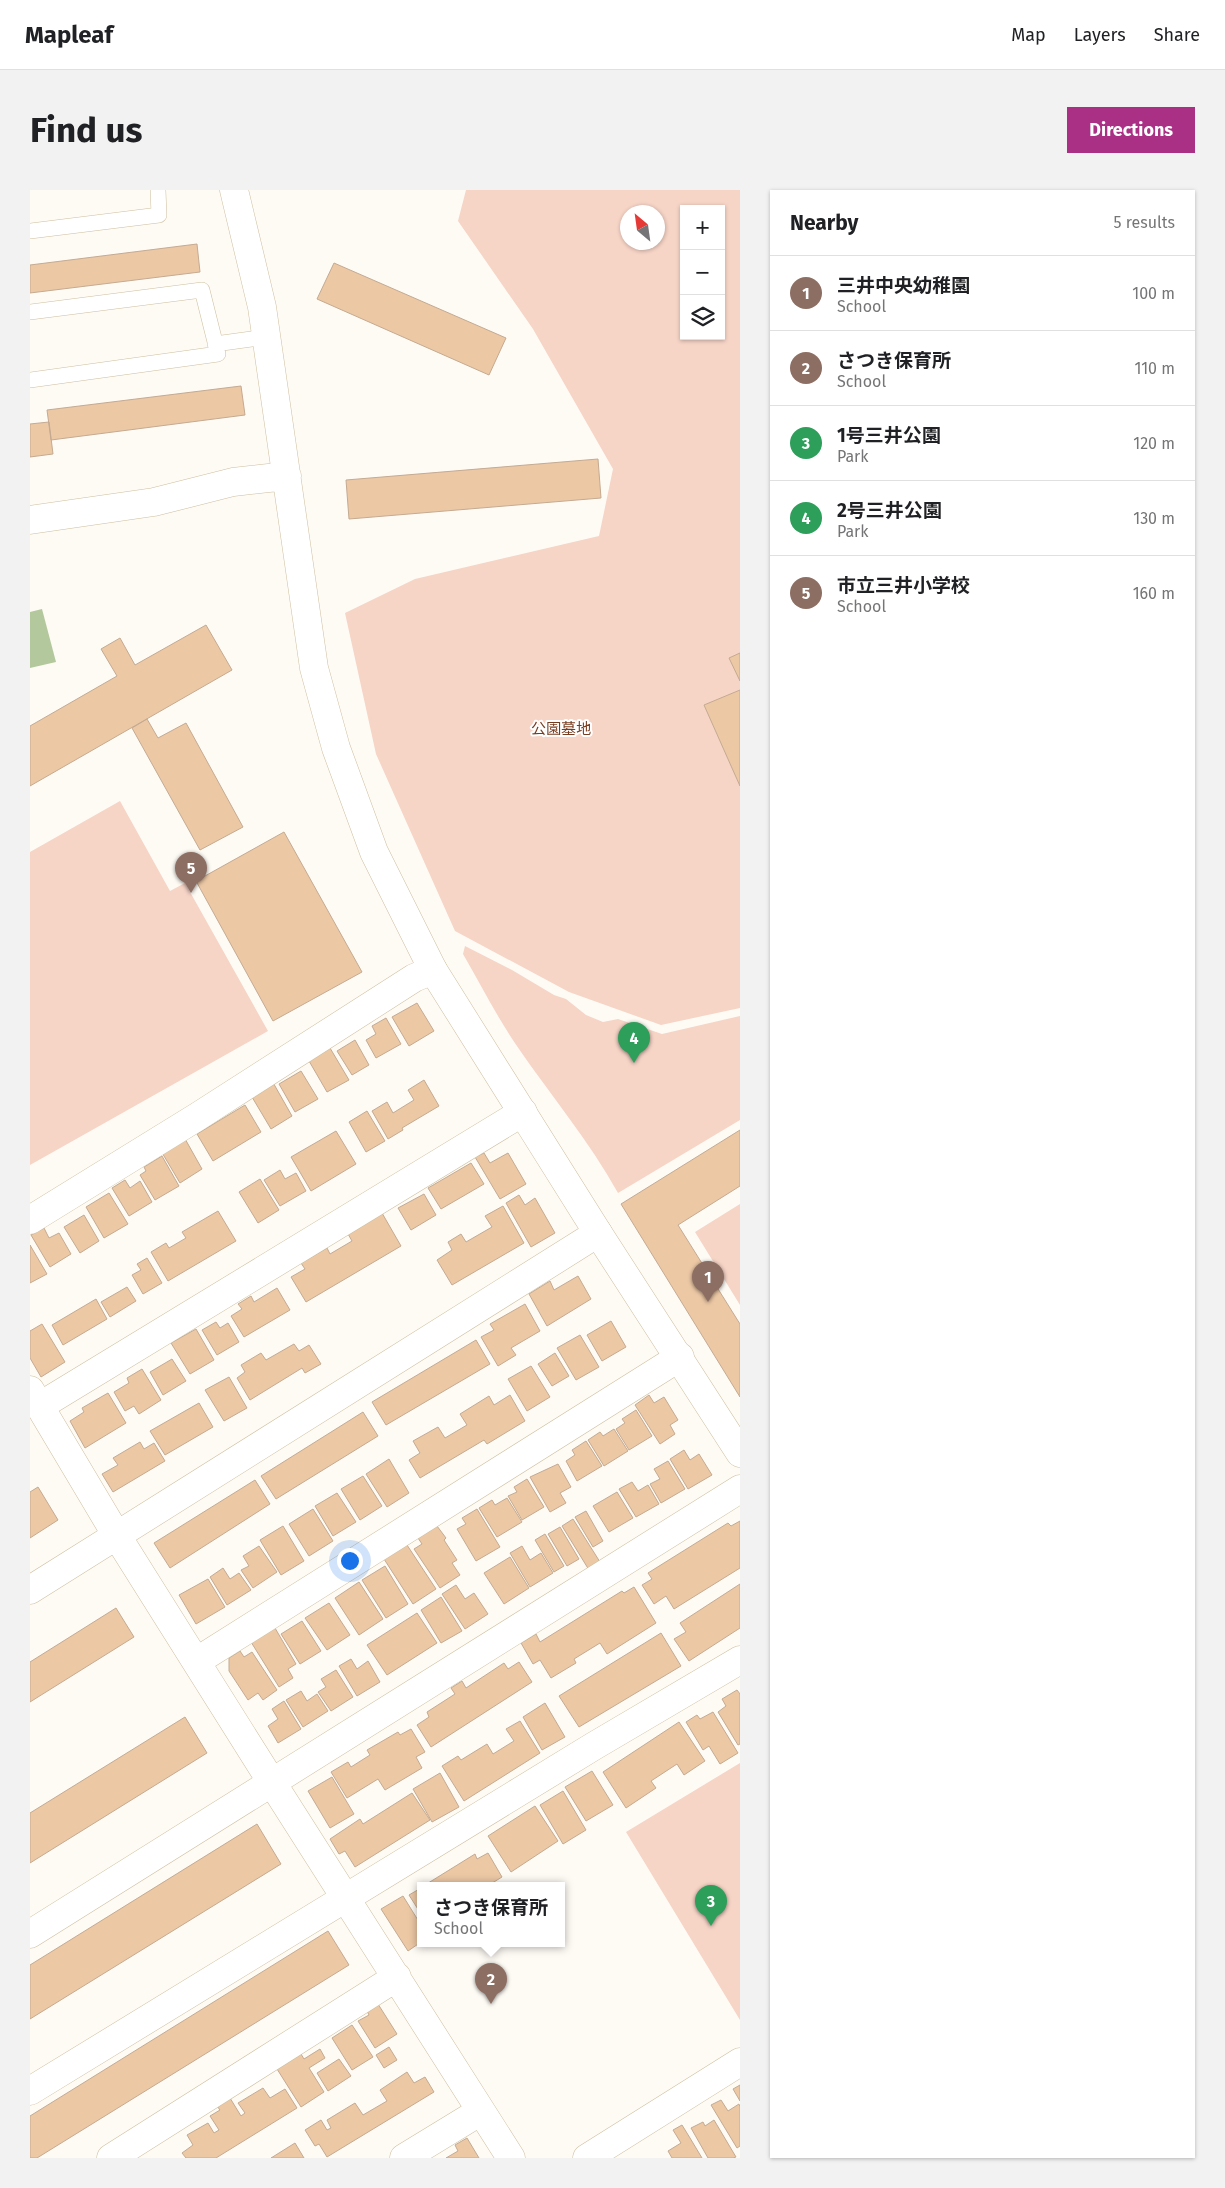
<!DOCTYPE html>
<meta charset="utf-8">
<style>
body{margin:0;font-family:"Fira Sans","Noto Sans JP",sans-serif;background:#f2f2f2;color:#202124}
.controls{position:absolute;right:15px;top:15px;display:grid;overflow:hidden;border-radius:0px;box-shadow:0 1px 4px #0004}
.controls button{width:45px;height:45px;display:grid;place-items:center;padding:0;border:0;border-bottom:1px solid #e0e0e0;background:#fff;color:#202124;font:25px sans-serif}
.compass{position:absolute;left:590px;top:15px;width:45px;height:45px;border-radius:50%;background:#fff;box-shadow:0 1px 4px #0004;rotate:331deg}
.you{position:absolute;left:319px;top:1370px;width:18px;height:18px;margin:-12px;border:4px solid #fff;border-radius:50%;background:#1a73e8;box-shadow:0 0 0 8px #1a73e833}
.badge{display:grid;place-items:center;width:32px;height:32px;border-radius:50%;background:#a93085;color:#fff;font-size:16px;font-weight:700}
.pin{position:absolute;translate:-50% -41px;filter:drop-shadow(0 1px 2px #0008)}
.pin::after{content:'';position:absolute;top:26px;width:18px;height:15px;background:inherit;clip-path:polygon(0 0,100% 0,50% 100%)}
.popup{position:absolute;left:387px;top:1692px;width:148px;height:65px;box-sizing:border-box;display:grid;place-content:center;border-radius:0px;background:#fff;filter:drop-shadow(0 1px 4px #0005);font-size:16px;white-space:nowrap;color:#757577}
.popup b{font-size:19px;color:#202124}
.popup::after{content:'';position:absolute;left:50%;top:100%;margin-left:-10px;border:10px solid transparent;border-top-color:#fff}
.list{margin:0;padding:0;list-style:none}
h2{display:flex;justify-content:space-between;align-items:center;height:65px;margin:0;padding:0 20px;font-size:21px}
h2 small{font-size:16px;font-weight:400;color:#757577}
.list li{display:grid;grid-template-columns:32px 1fr auto;gap:15px;align-items:center;box-sizing:border-box;height:75px;padding:0 20px;border-top:1px solid #e0e0e0}
.list b{display:block;font-size:19px;white-space:nowrap}
.list p{margin:0;font-size:16px;white-space:nowrap;color:#757577}
.list em{font-size:16px;font-style:normal;color:#757577}
.icon{flex:none;width:28px;height:28px;fill:none;stroke:currentColor;stroke-width:2;stroke-linecap:round;stroke-linejoin:round}
.map{position:relative;flex:none;width:710px;height:1968px;overflow:hidden;border-radius:0px}
header{display:flex;align-items:center;gap:30px;box-sizing:border-box;height:70px;padding:0 25px;background:#fff;border-bottom:1px solid #e0e0e0}
header strong{font-size:24px}
nav{display:flex;gap:28px;margin-inline-start:auto;font-size:18px}
.intro{display:flex;align-items:center;justify-content:space-between;box-sizing:border-box;height:120px;padding:0 30px}
h1{margin:0;font-size:35px}
.button{padding:12px 22px;border-radius:0px;background:#a93085;color:#fff;font-size:18px;font-weight:700}
main{display:flex;gap:30px;padding:0 30px}
aside{flex:1;background:#fff;border-radius:0px;box-shadow:0 1px 4px #0004}
.map>svg:first-child{display:block}
</style>
<header>
<strong>Mapleaf</strong>
<nav><a>Map</a><a>Layers</a><a>Share</a></nav>
</header>
<div class="intro"><h1>Find us</h1><a class="button">Directions</a></div>
<main>
<div class="map">
<svg width="710" height="1968" viewBox="0 0 710 1968">
<rect width="100%" height="100%" fill="#fefbf5"/>
<path fill="#f6d4c6" fill-rule="evenodd" d="M436 0H710V818L631 835 539 802 425 741 346 564 315 423 385 389 569 346 583 279 503 139 428 31ZM654 19H691V146H654ZM598 22H628V52H598Z
M90 611 140 701 155 693 238 841 0 975V662Z
M435 756 482 780 524 805 536 809 556 825 573 832 588 829 632 844 710 826V930L588 1003C560 952 522 907 489 859 468 829 451 795 433 764Z
M710 1014V1115L665 1042Z
M710 1573V1830L596 1642Z"/>
<path fill="#b4c89e" d="M12 419 26 472 0 478V422Z"/>
<path fill="#ecc8a5" stroke="#c4aa91" d="M167 54 170 82 0 103V75Z
M304 73 476 148 459 185 287 109Z
M211 196 215 225 21 250 17 220Z
M19 232 23 264 0 267V234Z
M568 269 571 308 319 329 316 290Z
M176 435 202 480 0 596V536L87 486 71 459 90 448 105 475Z
M710 463V491L699 468Z
M710 500V596L674 515Z
M117 529 128 548 156 533 213 637 170 660 102 538Z
M254 642 332 782 243 831 166 691Z
M387 813 404 841 379 856 362 827Z
M356 828 371 854 346 868 336 850 346 844 342 836Z
M325 850 339 875 322 885 307 861Z
M300 858 319 890 297 902 279 871Z
M271 881 288 909 265 922 249 894Z
M241 889 262 926 241 939 219 902Z
M394 890 409 916 372 938 373 940 358 949 342 921 357 912 363 923 384 910 378 900Z
M215 915 231 942 183 971 167 944Z
M337 921 355 951 336 962 319 932Z
M710 940V996L648 1035 710 1134V1207L591 1014Z
M306 941 326 974 281 1001 261 967Z
M154 947 172 979 150 993 131 961Z
M454 963 460 973 478 963 496 994 470 1009 445 967Z
M132 966 149 996 125 1010 110 985 116 981 114 977Z
M441 973 454 994 411 1019 398 998Z
M250 980 255 989 266 983 276 1001 250 1016 234 990Z
M230 989 249 1020 228 1033 209 1002Z
M95 990 100 998 110 991 122 1012 99 1026 82 998Z
M79 1003 98 1034 74 1048 56 1017Z
M394 1004 406 1025 381 1040 368 1018Z
M489 1005 495 1015 505 1008 525 1043 501 1057 476 1013Z
M473 1016 494 1053 422 1095 407 1070 422 1060 418 1052 431 1044 436 1052 462 1037 455 1026Z
M188 1021 206 1051 138 1091 121 1062 136 1053 139 1058 156 1048 152 1042Z
M352 1023 371 1056 276 1112 261 1087 275 1079 271 1073 297 1058 300 1064 322 1051 318 1044Z
M54 1025 69 1051 50 1063 34 1037Z
M14 1038 19 1048 29 1043 41 1064 20 1077 1 1045Z
M0 1055 17 1084 0 1093Z
M117 1068 132 1093 113 1104 102 1085 111 1080 107 1074Z
M548 1086 561 1109 517 1136 499 1104 520 1091 524 1100Z
M97 1097 106 1111 80 1127 71 1112Z
M247 1098 260 1120 214 1147 201 1126 212 1119 208 1114 221 1106 224 1112Z
M66 1109 77 1129 33 1155 22 1135Z
M495 1114 510 1141 481 1158 486 1165 468 1176 451 1147 464 1140 460 1134Z
M581 1131 596 1157 572 1171 557 1145Z
M186 1132 190 1138 198 1133 209 1152 187 1165 172 1140Z
M12 1134 35 1172 11 1187 0 1168V1141Z
M166 1139 184 1170 160 1184 141 1153Z
M550 1145 569 1177 546 1190 527 1158Z
M446 1150 460 1174 356 1235 342 1212Z
M264 1154 269 1161 279 1155 291 1174 275 1183 272 1178 220 1210 207 1188 215 1182 211 1175 231 1163 236 1170Z
M525 1163 539 1186 522 1196 508 1174Z
M142 1169 156 1191 133 1205 120 1182Z
M501 1176 520 1207 497 1221 478 1189Z
M112 1179 131 1210 109 1224 104 1216 95 1221 84 1202 99 1193 97 1188Z
M199 1187 217 1218 194 1231 175 1200Z
M78 1203 96 1233 55 1258 40 1231 54 1222 52 1218Z
M480 1205 495 1231 457 1254 454 1250 390 1288 379 1270 390 1263 383 1251 408 1237 415 1248 437 1235 430 1224 459 1206 464 1215Z
M619 1205 624 1213 634 1207 648 1230 640 1235 645 1244 630 1254 605 1215Z
M169 1213 183 1237 135 1265 120 1241Z
M606 1220 622 1246 599 1260 586 1239 595 1233 592 1229Z
M333 1222 348 1246 246 1309 231 1286Z
M584 1239 598 1261 574 1276 558 1250 570 1242 573 1246Z
M556 1251 572 1276 547 1291 536 1271 545 1265 542 1260Z
M110 1252 114 1259 124 1253 135 1271 83 1302 72 1284 88 1275 83 1268Z
M654 1260 660 1270 669 1264 682 1285 658 1299 640 1269Z
M359 1269 379 1303 357 1317 336 1284Z
M638 1271 655 1299 631 1313 620 1294 630 1289 624 1279Z
M528 1274 541 1297 530 1303 536 1313 520 1322 500 1287Z
M333 1286 352 1316 330 1330 311 1299Z
M497 1289 514 1317 492 1330 478 1306 487 1302 484 1297Z
M225 1290 240 1314 140 1378 124 1353Z
M602 1292 608 1301 618 1295 629 1314 606 1327 589 1299Z
M8 1297 28 1330 0 1348V1302Z
M587 1302 603 1328 579 1342 563 1316Z
M307 1303 326 1332 303 1346 285 1316Z
M477 1308 492 1332 467 1347 449 1318 462 1310 465 1315Z
M283 1319 303 1351 279 1366 259 1334Z
M447 1319 470 1357 446 1371 427 1339 436 1334 432 1328Z
M556 1321 573 1351 563 1357 545 1327Z
M543 1329 570 1372 559 1380 532 1336Z
M710 1331V1378L644 1419 636 1406 624 1414 612 1395 622 1389 618 1383 698 1333 701 1336Z
M253 1336 274 1371 251 1385 230 1350Z
M407 1336 416 1348 414 1350 427 1370 422 1373 430 1385 410 1398 384 1359 392 1354 388 1348Z
M530 1337 549 1369 537 1376 518 1344Z
M515 1344 534 1376 524 1382 505 1350Z
M377 1355 406 1399 383 1414 354 1369Z
M229 1356 247 1382 223 1398 211 1380 219 1376 213 1366Z
M492 1356 500 1370 511 1363 523 1383 500 1397 480 1363Z
M480 1367 499 1398 474 1414 454 1383Z
M355 1376 378 1414 356 1428 332 1390Z
M193 1378 200 1389 209 1383 221 1400 197 1415 180 1387Z
M178 1389 195 1417 166 1434 149 1405Z
M329 1392 353 1429 329 1445 305 1408Z
M710 1394V1438L659 1471 644 1449 656 1442 650 1433Z
M426 1395 435 1409 444 1403 458 1424 435 1439 412 1404Z
M604 1397 626 1433 577 1464 570 1453 544 1469 546 1473 521 1488 510 1470 503 1474 491 1453 506 1444 510 1452 592 1401 594 1403Z
M411 1407 432 1441 411 1453 391 1420Z
M299 1413 320 1445 297 1460 275 1428Z
M86 1418 104 1447 0 1512V1472Z
M387 1423 407 1453 357 1485 337 1455Z
M272 1431 291 1461 270 1474 251 1444Z
M245 1438 266 1474 258 1479 263 1488 249 1497 221 1452Z
M631 1443 651 1476 549 1537 529 1506Z
M210 1461 214 1467 222 1462 247 1500 233 1510 228 1503 218 1510 199 1481V1468Z
M321 1469 327 1479 338 1471 350 1492 327 1506 309 1476Z
M489 1472 502 1492 401 1557 387 1535 399 1527 397 1522 425 1504 421 1498 432 1491 436 1498 474 1473 478 1479Z
M306 1480 323 1507 301 1521 288 1502 296 1497 291 1489Z
M707 1500 710 1504V1554L708 1555 688 1522 696 1516 692 1509Z
M271 1501 277 1511 287 1504 298 1521 273 1537 256 1510Z
M254 1511 271 1539 248 1553 238 1536 248 1529 242 1519Z
M515 1513 535 1547 512 1560 493 1527Z
M683 1522 708 1563 690 1574 679 1556 673 1560 656 1532 667 1525 670 1529Z
M155 1527 177 1563 0 1673V1623Z
M490 1531 510 1563 434 1611 412 1576 428 1566 431 1570 457 1554 463 1564 484 1551 476 1539Z
M649 1532 675 1571 654 1585 647 1574 621 1591 626 1598 596 1618 573 1582Z
M381 1539 395 1562 386 1567 392 1578 355 1600 348 1589 317 1608 301 1582 318 1572 321 1577 340 1565 337 1560 368 1542 370 1545Z
M562 1581 583 1615 556 1631 535 1597Z
M410 1583 429 1617 402 1632 383 1599Z
M302 1587 324 1624 300 1638 278 1601Z
M533 1601 556 1640 533 1654 510 1615Z
M382 1603 400 1630 325 1677 315 1661 309 1664 300 1649 330 1629 333 1634Z
M505 1616 528 1651 481 1682 458 1646Z
M227 1634 251 1674 0 1829V1775Z
M458 1663 472 1687 459 1695H395L445 1664 447 1669Z
M391 1698V1724L379 1705Z
M373 1706 391 1735V1752L378 1761 351 1719Z
M298 1741 319 1775 7 1968H0V1926Z
M348 1814 367 1844 345 1858 328 1831 339 1825 337 1821Z
M322 1835 343 1867 322 1880 302 1848Z
M359 1857 367 1870 354 1878 346 1865Z
M290 1859 295 1868 279 1878 294 1902 271 1917 247 1879 271 1864 274 1869Z
M309 1869 321 1886 298 1901 287 1883Z
M377 1882 384 1893 395 1887 404 1902 297 1967 289 1954 285 1956 275 1940 291 1930 297 1940 301 1938 297 1930 325 1913 333 1925 357 1911 350 1900Z
M710 1895V1911L703 1899Z
M233 1898 240 1908 255 1899 267 1918 186 1968H156L152 1963 163 1955 157 1945 178 1933 184 1943 189 1940 180 1926 190 1920 187 1916 200 1908 211 1926 215 1923 208 1913Z
M691 1910 698 1921 709 1914 710 1917V1956L707 1958 681 1915Z
M684 1930 706 1967 703 1968H678L661 1938 673 1932 675 1936Z
M652 1935 660 1948 672 1968H642L638 1961 651 1953 643 1940Z
M437 1948 449 1968H416L428 1961 425 1955Z
M265 1953 274 1968H241Z"/>
<g fill="none" stroke-linecap="round" stroke-linejoin="round">
<g stroke="#cebf9f" stroke-width="16">
<path id="lane" d="M0 41 129 25 128 0
M0 122 172 100 188 164 0 190
M185 154 236 147"/>
</g>
<g stroke="#cebf9f" stroke-width="29">
<path id="street" d="M0 1030 167 927 384 788 403 780
M0 1200 87 1346 241 1591 481 1968
M10 1216 493 922
M0 1400 568 1043
M167 1471 650 1167
M0 1744 710 1299
M0 1901 564 1556 710 1470
M81 1968 367 1787
M374 1968 451 1921
M557 1968 710 1872"/>
</g>
<g stroke="#cebf9f" stroke-width="29">
<path id="secondary" d="M204 0 232 117 284 478 306 558 344 662 403 780 568 1043 710 1263
M0 330 124 312 203 292 257 286"/>
</g>
<use href="#lane" stroke="#fff" stroke-width="15"/>
<use href="#street" stroke="#fff" stroke-width="28"/>
<use href="#secondary" stroke="#fff" stroke-width="28"/>
</g>
<g text-anchor="middle" stroke-width="4" stroke-linejoin="round" paint-order="stroke">
<g font-size="15" fill="#773c1f" stroke="#fff">
<text x="531" y="544">公園墓地</text>
</g>
</g>
</svg>
<div class="controls">
<button>+</button>
<button>−</button>
<button><svg class="icon" aria-label="layers" viewBox="0 0 24 24"><path d="M12 4l9 5-9 5-9-5zM3 14l9 5 9-5"/></svg></button>
</div>
<svg class="compass" viewBox="-18 -18 36 36"><path d="M0-13l5 13h-10z" fill="#e53935"/><path d="M0 13l5-13h-10z" fill="#757577"/></svg>
<div class="you"></div>
<div class="pin badge" style="left:678px;top:1112px;background:#8d6e63">1</div>
<div class="pin badge" style="left:461px;top:1814px;background:#8d6e63">2</div>
<div class="popup"><b>さつき保育所</b>School</div>
<div class="pin badge" style="left:681px;top:1736px;background:#2e9e5b">3</div>
<div class="pin badge" style="left:604px;top:873px;background:#2e9e5b">4</div>
<div class="pin badge" style="left:161px;top:703px;background:#8d6e63">5</div>
</div>
<aside>
<h2>Nearby<small>5 results</small></h2>
<ul class="list">
<li><span class="badge" style="background:#8d6e63">1</span><div><b>三井中央幼稚園</b><p>School</p></div><em>100 m</em></li>
<li><span class="badge" style="background:#8d6e63">2</span><div><b>さつき保育所</b><p>School</p></div><em>110 m</em></li>
<li><span class="badge" style="background:#2e9e5b">3</span><div><b>1号三井公園</b><p>Park</p></div><em>120 m</em></li>
<li><span class="badge" style="background:#2e9e5b">4</span><div><b>2号三井公園</b><p>Park</p></div><em>130 m</em></li>
<li><span class="badge" style="background:#8d6e63">5</span><div><b>市立三井小学校</b><p>School</p></div><em>160 m</em></li>
</ul>
</aside>
</main>
